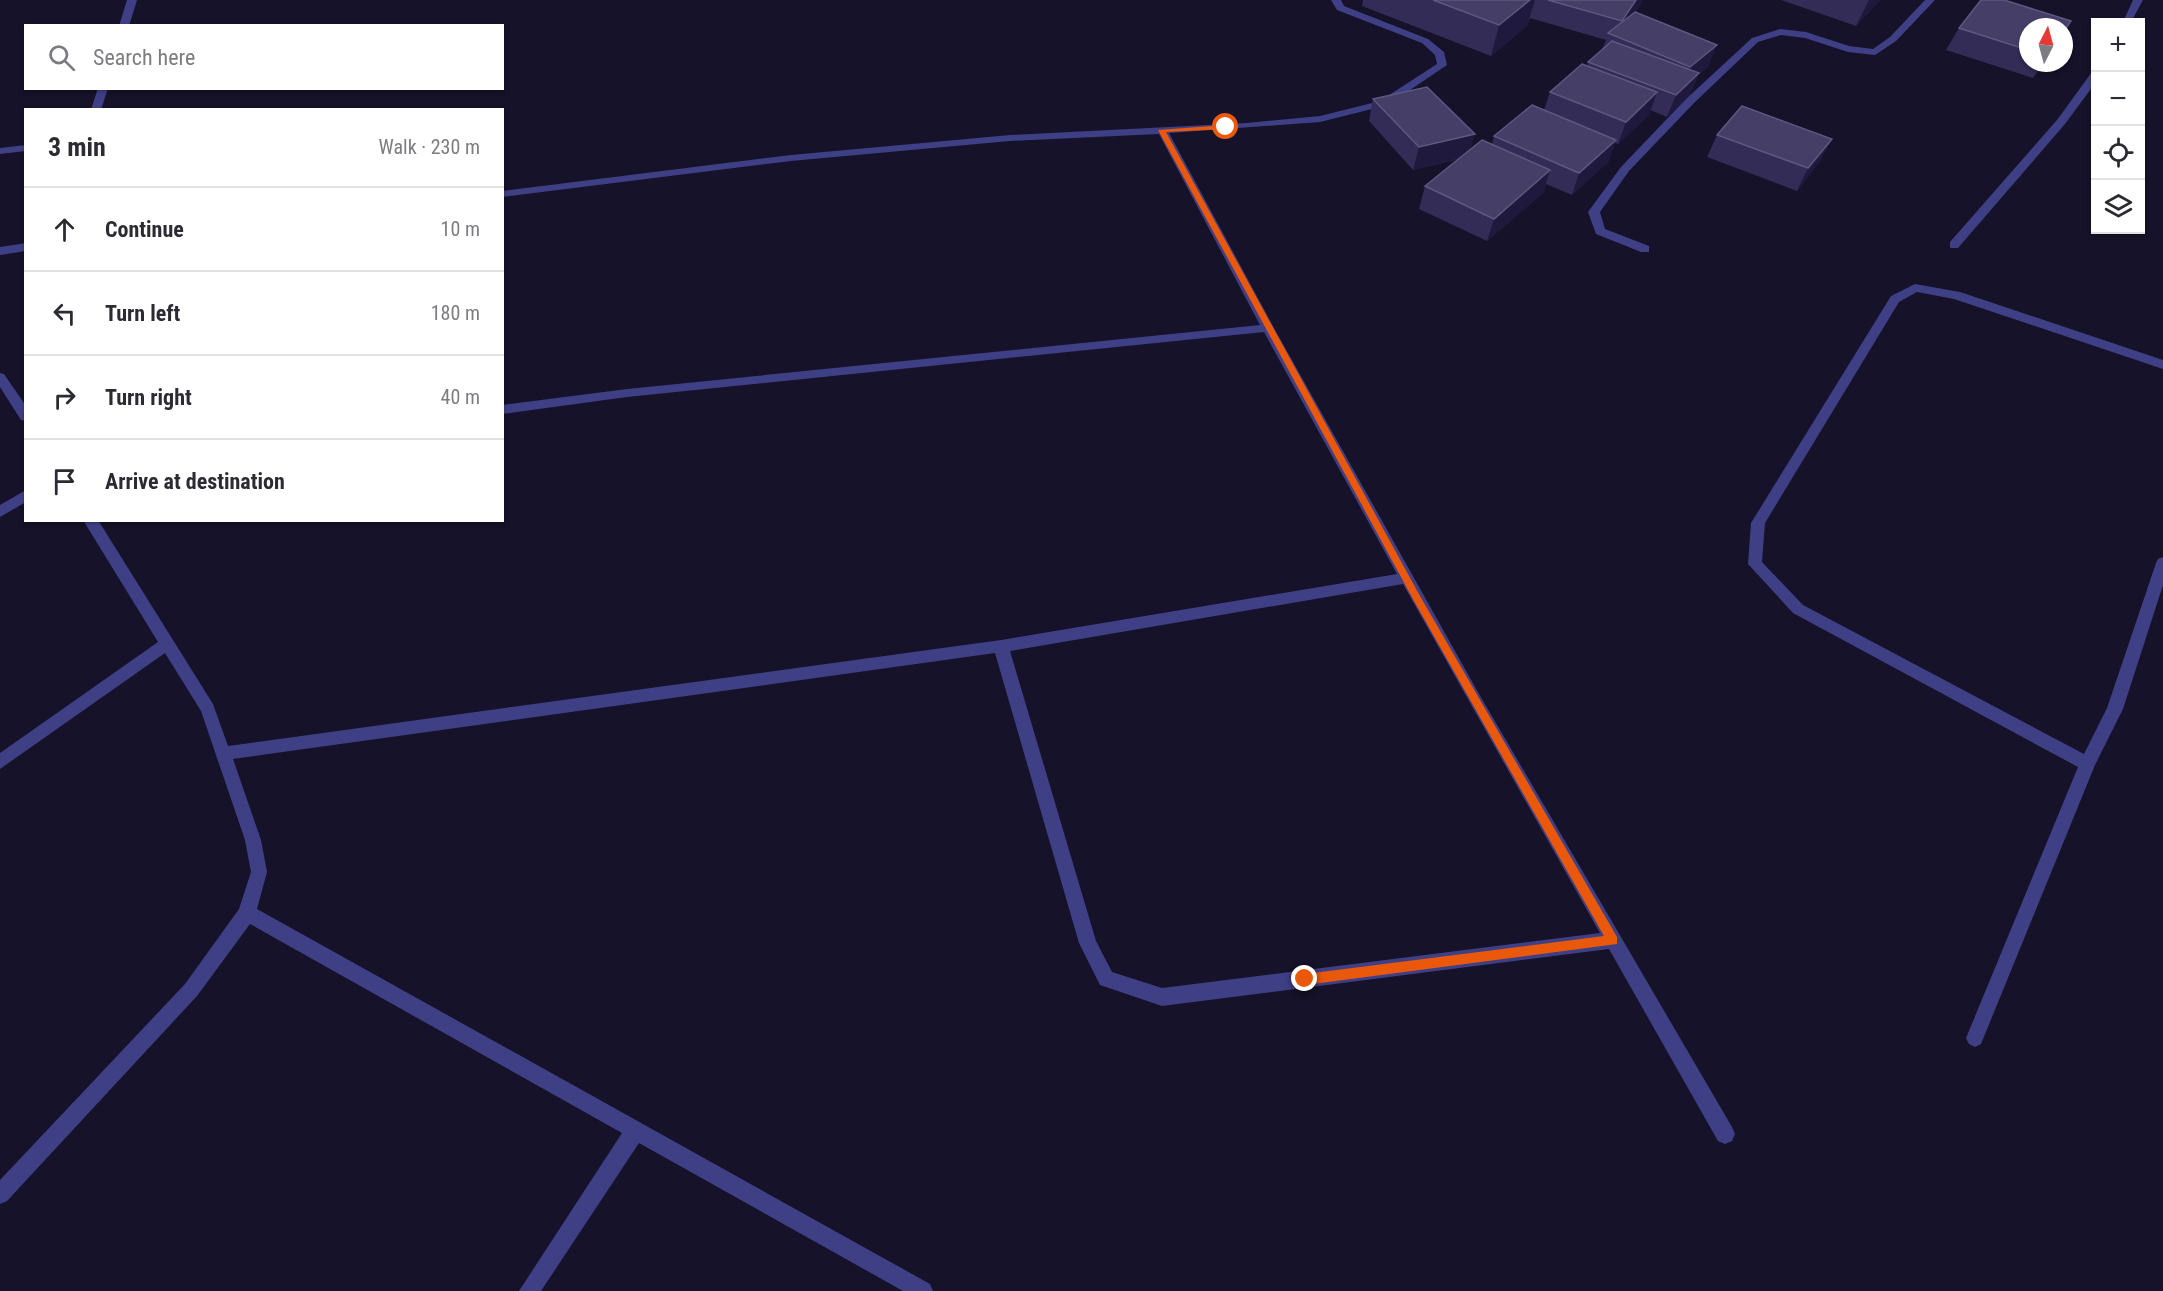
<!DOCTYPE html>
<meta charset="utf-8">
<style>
body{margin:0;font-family:"Roboto Condensed",sans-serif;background:#f2f2f3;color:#2b2b33}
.controls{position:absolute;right:18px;top:18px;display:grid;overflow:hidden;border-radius:0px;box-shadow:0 2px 4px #0004}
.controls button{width:54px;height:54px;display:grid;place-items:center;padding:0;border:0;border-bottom:2px solid #e1e1e2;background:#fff;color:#2b2b33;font:30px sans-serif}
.compass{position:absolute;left:2019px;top:18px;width:54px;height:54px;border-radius:50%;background:#fff;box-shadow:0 2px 4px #0004;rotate:6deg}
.stop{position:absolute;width:18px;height:18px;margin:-14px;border:4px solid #ea580c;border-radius:50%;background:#fff}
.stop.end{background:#ea580c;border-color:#fff;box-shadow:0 2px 6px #0008}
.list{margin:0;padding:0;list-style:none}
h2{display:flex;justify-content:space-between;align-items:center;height:78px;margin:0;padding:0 24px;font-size:26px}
h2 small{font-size:20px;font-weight:400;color:#7c7c81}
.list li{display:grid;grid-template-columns:39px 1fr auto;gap:18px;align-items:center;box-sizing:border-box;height:84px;padding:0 24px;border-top:2px solid #e1e1e2}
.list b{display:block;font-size:22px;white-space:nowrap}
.list em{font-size:20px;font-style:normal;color:#7c7c81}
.icon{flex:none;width:33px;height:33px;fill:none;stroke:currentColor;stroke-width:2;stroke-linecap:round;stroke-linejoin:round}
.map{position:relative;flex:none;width:2163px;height:1291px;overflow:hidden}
.search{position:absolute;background:#fff;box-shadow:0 2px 4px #0004;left:24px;top:24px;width:480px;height:66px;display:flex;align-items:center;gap:15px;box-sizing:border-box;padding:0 21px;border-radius:0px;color:#7c7c81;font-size:22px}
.panel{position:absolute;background:#fff;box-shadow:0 2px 4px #0004;left:24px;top:108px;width:480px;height:414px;border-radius:0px}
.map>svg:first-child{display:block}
</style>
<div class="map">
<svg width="2163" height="1291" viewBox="0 0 2163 1291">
<rect width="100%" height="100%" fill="#151229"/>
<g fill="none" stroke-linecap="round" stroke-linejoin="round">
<path fill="#3f3f86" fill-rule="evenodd" d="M127 0H137L129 26H119Z
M1331 0H1341L1344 6 1428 39 1444 52 1447 65 1388 105 1320 122 1169 133 1274 328 1479 694 1732 1127 1735 1134 1732 1141 1725 1144 1718 1141 1609 949 1162 1006 1100 985 1079 943 995 653 233 759 261 840 267 872 257 909 930 1284 933 1291H903L639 1143 541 1291H519L622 1133 250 924 197 996 7 1201 0 1204V1180L185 984 239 909 251 872 245 840 201 711 165 653 0 769V753L158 642 83 520H98L213 704 228 746 1001 640 1397 574 1264 332 627 397 502 414V405L627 389 1260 325 1159 134 1010 141 791 161 502 197V191L791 155 1010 135 1247 123 1320 116 1380 101 1437 64 1435 55 1422 43 1337 10ZM1403 584 1600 933 1162 988 1112 972 1096 941 1010 651Z
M1925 0H1935L1896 41 1875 55 1848 52 1805 38 1781 35 1758 42 1694 103 1629 171 1600 212 1605 229 1649 246V252H1641L1596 234 1588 212 1621 167 1686 99 1752 38 1780 29 1806 32 1849 46 1873 49 1890 37Z
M2133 0H2143L2131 22H2123Z
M2096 71V82L2065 124 1958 248H1950V242L2057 120 2092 72Z
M98 88H108L101 110H91Z
M26 145V151L0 154V148Z
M26 243V251L0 255V247Z
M1915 284 1960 292 2163 360V369L1954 299 1917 292 1899 302 1765 523 1762 562 1803 605 2084 754 2107 708 2156 563 2158 559 2163 557V585L2123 709 2095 765 1981 1044 1975 1047 1969 1044 1966 1038 2078 767 1793 613 1748 564 1751 523 1891 296Z
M0 373 4 374 26 406V421L21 420 0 387Z
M26 490V502L0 517V505Z"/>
</g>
<path fill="#332c57" d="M1363 0H1642L1639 7 1635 13 1708 67 1698 75 1690 95 1667 117 1650 110 1649 115 1618 144 1615 143 1608 162 1572 195 1546 184 1543 193 1487 241 1419 209 1425 186 1459 159 1413 170 1369 121 1373 99 1471 149 1492 144 1494 136 1544 110 1550 92 1587 66 1588 62 1602 50 1606 40 1530 18 1527 26 1491 56 1362 6Z
M1781 0H1880L1856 26Z
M2028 27V63H2044L2033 78 1946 50 1959 28Z
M1717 135 1832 139 1820 161 1797 191 1707 157Z"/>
<path fill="#1f1a3d" d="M1530 0H1535L1527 26 1491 56 1499 25Z
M1636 0H1642L1639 7 1618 37H1616L1622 21Z
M1869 0H1880L1856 26Z
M1717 45 1708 67 1698 75 1690 95 1667 117 1676 95 1681 89 1690 67Z
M1657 92 1649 115 1618 144 1626 122Z
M1475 134 1469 156 1413 170 1419 147Z
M1832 139 1820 161 1797 191 1808 168Z
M1616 140 1608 162 1572 195 1579 173Z
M1550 170 1543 193 1487 241 1494 219Z"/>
<path fill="#453f68" stroke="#5d5880" stroke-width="1.5" d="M1433 0H1530L1499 25Z
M1548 0H1636L1622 21Z
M1981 0H2004L2071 21 2064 31V27H2028V50L1959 28Z
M1635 12 1717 45 1690 67 1608 33Z
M1612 41 1699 73 1676 95 1588 62Z
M1582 64 1657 92 1626 122 1550 92Z
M1427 87 1475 134 1419 147 1373 99Z
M1532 105 1616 140 1579 173 1494 136Z
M1742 106 1832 139 1808 168 1717 135Z
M1482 140 1550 170 1494 219 1425 186Z"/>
<path fill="#ea580c" d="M1226 125 1228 129 1166 132 1420 596 1617 937V944L1305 985 1300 983V975L1305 974 1604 936 1414 601 1158 130Z"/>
</svg>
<div class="controls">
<button>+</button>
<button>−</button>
<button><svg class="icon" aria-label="locate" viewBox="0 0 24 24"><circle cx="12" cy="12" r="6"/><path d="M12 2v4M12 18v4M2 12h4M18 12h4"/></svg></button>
<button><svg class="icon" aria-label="layers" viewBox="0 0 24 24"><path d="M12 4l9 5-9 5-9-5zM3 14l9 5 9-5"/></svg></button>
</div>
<svg class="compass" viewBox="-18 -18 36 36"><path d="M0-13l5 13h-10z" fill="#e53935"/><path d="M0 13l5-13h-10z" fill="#7c7c81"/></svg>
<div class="stop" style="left:1226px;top:127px"></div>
<div class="stop end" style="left:1305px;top:979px"></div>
<div class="search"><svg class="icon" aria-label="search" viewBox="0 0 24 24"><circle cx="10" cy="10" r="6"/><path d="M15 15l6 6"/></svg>Search here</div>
<section class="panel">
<h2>3 min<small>Walk · 230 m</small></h2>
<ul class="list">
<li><svg class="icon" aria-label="ahead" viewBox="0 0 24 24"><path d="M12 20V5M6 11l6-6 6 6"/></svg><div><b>Continue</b></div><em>10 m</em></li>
<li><svg class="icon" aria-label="left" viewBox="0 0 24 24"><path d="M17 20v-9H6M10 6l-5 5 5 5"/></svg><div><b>Turn left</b></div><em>180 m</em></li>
<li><svg class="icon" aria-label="right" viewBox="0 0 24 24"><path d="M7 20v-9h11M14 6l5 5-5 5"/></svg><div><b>Turn right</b></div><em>40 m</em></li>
<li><svg class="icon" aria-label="arrive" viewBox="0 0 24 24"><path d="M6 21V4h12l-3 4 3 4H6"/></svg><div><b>Arrive at destination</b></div></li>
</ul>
</section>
</div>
